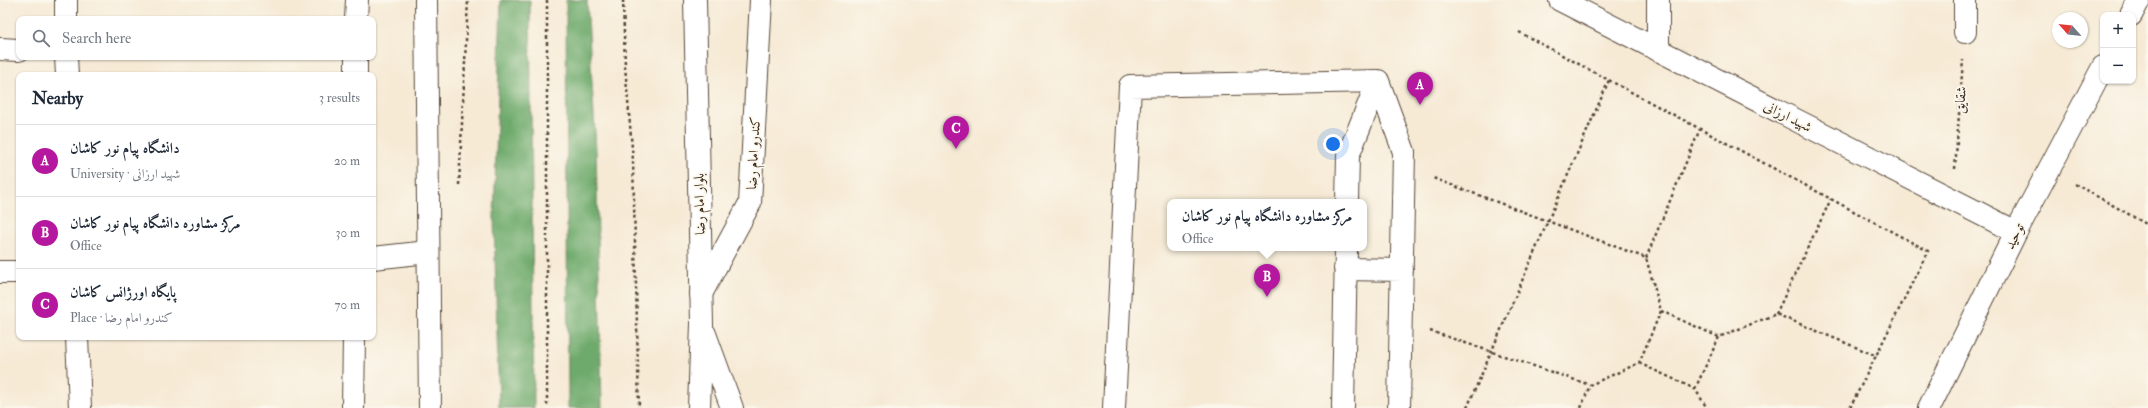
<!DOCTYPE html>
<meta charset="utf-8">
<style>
body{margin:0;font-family:"IM FELL Double Pica",Amiri,serif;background:#f6f6f7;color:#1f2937}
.controls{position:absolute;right:12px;top:12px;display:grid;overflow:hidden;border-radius:8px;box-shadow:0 1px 3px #0004}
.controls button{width:36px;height:36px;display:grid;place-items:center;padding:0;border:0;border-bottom:1px solid #e0e1e3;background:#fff;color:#1f2937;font:20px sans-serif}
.compass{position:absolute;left:2052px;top:12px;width:36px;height:36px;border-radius:50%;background:#fff;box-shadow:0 1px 3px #0004;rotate:297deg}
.you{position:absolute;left:1333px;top:144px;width:14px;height:14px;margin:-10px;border:3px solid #fff;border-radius:50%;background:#1a73e8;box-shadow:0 0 0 6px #1a73e833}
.badge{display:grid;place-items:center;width:26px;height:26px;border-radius:50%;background:#b5179e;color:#fff;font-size:13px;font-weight:700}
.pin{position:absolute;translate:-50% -33px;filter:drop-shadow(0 1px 2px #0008)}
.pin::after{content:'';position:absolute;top:21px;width:14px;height:12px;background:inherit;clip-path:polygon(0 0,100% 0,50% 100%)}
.popup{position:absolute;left:1167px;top:199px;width:200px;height:52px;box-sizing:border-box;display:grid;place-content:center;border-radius:8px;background:#fff;filter:drop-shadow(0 1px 3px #0005);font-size:13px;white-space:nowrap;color:#747a83}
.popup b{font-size:15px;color:#1f2937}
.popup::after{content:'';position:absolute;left:50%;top:100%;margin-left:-8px;border:8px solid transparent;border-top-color:#fff}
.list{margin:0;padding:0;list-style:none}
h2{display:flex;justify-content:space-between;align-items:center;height:52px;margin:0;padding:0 16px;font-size:17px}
h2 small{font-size:13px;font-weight:400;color:#747a83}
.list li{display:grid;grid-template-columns:26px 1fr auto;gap:12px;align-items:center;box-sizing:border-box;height:72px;padding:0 16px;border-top:1px solid #e0e1e3}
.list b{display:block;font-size:15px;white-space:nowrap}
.list p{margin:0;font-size:13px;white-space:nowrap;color:#747a83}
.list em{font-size:13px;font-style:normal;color:#747a83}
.icon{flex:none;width:22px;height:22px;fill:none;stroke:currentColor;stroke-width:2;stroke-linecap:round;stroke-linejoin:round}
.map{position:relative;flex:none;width:2148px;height:408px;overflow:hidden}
.search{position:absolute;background:#fff;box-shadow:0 1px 3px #0004;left:16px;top:16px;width:360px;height:44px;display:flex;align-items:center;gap:10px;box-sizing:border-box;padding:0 14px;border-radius:8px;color:#747a83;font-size:15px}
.panel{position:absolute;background:#fff;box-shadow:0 1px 3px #0004;left:16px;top:72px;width:360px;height:268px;border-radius:8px}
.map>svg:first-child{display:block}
</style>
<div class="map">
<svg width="2148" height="408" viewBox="0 0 2148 408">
<rect width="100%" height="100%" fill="#fbf7ec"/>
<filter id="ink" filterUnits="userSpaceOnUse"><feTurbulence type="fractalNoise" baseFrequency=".025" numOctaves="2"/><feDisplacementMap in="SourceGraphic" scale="8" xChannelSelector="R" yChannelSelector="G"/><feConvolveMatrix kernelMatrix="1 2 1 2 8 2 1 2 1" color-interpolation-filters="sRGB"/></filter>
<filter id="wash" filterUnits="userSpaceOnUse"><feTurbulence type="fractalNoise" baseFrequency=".012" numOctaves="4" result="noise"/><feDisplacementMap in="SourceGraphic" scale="16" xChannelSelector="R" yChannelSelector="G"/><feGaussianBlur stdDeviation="0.9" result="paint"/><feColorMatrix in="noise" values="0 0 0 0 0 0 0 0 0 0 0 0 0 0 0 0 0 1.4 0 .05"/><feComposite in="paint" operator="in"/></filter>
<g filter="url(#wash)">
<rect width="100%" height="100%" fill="#f6ead5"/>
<path fill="#6eaa6c" stroke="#546a45" d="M501 0H530L534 408H499L494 217Z
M566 0H587L596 149 602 408H568Z"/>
</g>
<g filter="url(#ink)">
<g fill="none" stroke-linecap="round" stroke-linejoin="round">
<g stroke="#574739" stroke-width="24">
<path id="minor" d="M66 0V19
M1560 0 2016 232
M1658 0V50
M2131 15 2139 0
M356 19 357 0
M1965 32V0
M0 49 19 50
M66 57 67 75
M356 75V57
M1347 202 1348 156 1378 81
M373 258 428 252
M1345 269 1402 270
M0 272H19
M701 294 750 203 761 0
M77 337 80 408
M353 408 354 337
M1114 408 1130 86 1378 81 1404 152 1399 408
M1343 408 1346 248
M1929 408 2016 232 2103 67"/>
</g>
<g stroke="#574739" stroke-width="24">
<path id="major" d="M426 0 430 408
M695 0 702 324 699 408
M705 334 732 408"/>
</g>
<path stroke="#574739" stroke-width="2.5" stroke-dasharray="3 3" stroke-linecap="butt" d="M547 0V408
M623 0 625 66 633 160 639 408
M1519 32 1928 251 1850 408
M1955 169 1963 60
M2075 184 2148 225
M459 185 468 0
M1646 258 1700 129
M1661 311 1719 337 1776 314 1877 356
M1776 314 1831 199
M1430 331 1590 385 1639 363 1661 311 1646 258 1433 178
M1639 363 1695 389 1707 408
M1695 389 1719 337
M1467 408 1609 80
M1581 408 1590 385"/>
<use href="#minor" stroke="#fff" stroke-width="22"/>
<use href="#major" stroke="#fff" stroke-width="22"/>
</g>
</g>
<g text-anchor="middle" stroke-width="3.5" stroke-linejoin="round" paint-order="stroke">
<g font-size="14" fill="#3b2a1e" stroke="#fbf7ec">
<text transform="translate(1960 100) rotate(-86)" y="5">شقایق</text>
<text transform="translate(1788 116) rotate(27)" y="5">شهید ارزانی</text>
<text transform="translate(753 153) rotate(-87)" y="5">کندرو امام رضا</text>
<text transform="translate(699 204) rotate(-91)" y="5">بلوار امام رضا</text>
<text transform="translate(2014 236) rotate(-63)" y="5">توحید</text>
</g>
</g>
</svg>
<div class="controls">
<button>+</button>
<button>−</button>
</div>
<svg class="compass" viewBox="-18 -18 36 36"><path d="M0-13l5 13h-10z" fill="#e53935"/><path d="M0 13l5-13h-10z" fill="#747a83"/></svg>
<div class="you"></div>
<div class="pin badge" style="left:1420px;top:105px">A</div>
<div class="pin badge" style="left:1267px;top:297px">B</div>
<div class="popup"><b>مرکز مشاوره دانشگاه پیام نور کاشان</b>Office</div>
<div class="pin badge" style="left:956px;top:149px">C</div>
<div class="search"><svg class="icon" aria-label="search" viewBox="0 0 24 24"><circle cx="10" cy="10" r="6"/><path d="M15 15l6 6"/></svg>Search here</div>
<section class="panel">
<h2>Nearby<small>3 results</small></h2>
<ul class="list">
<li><span class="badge">A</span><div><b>دانشگاه پیام نور کاشان</b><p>University · شهید ارزانی</p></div><em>20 m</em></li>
<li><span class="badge">B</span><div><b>مرکز مشاوره دانشگاه پیام نور کاشان</b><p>Office</p></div><em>30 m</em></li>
<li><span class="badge">C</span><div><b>پایگاه اورژانس کاشان</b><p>Place · کندرو امام رضا</p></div><em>70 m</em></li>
</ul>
</section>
</div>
